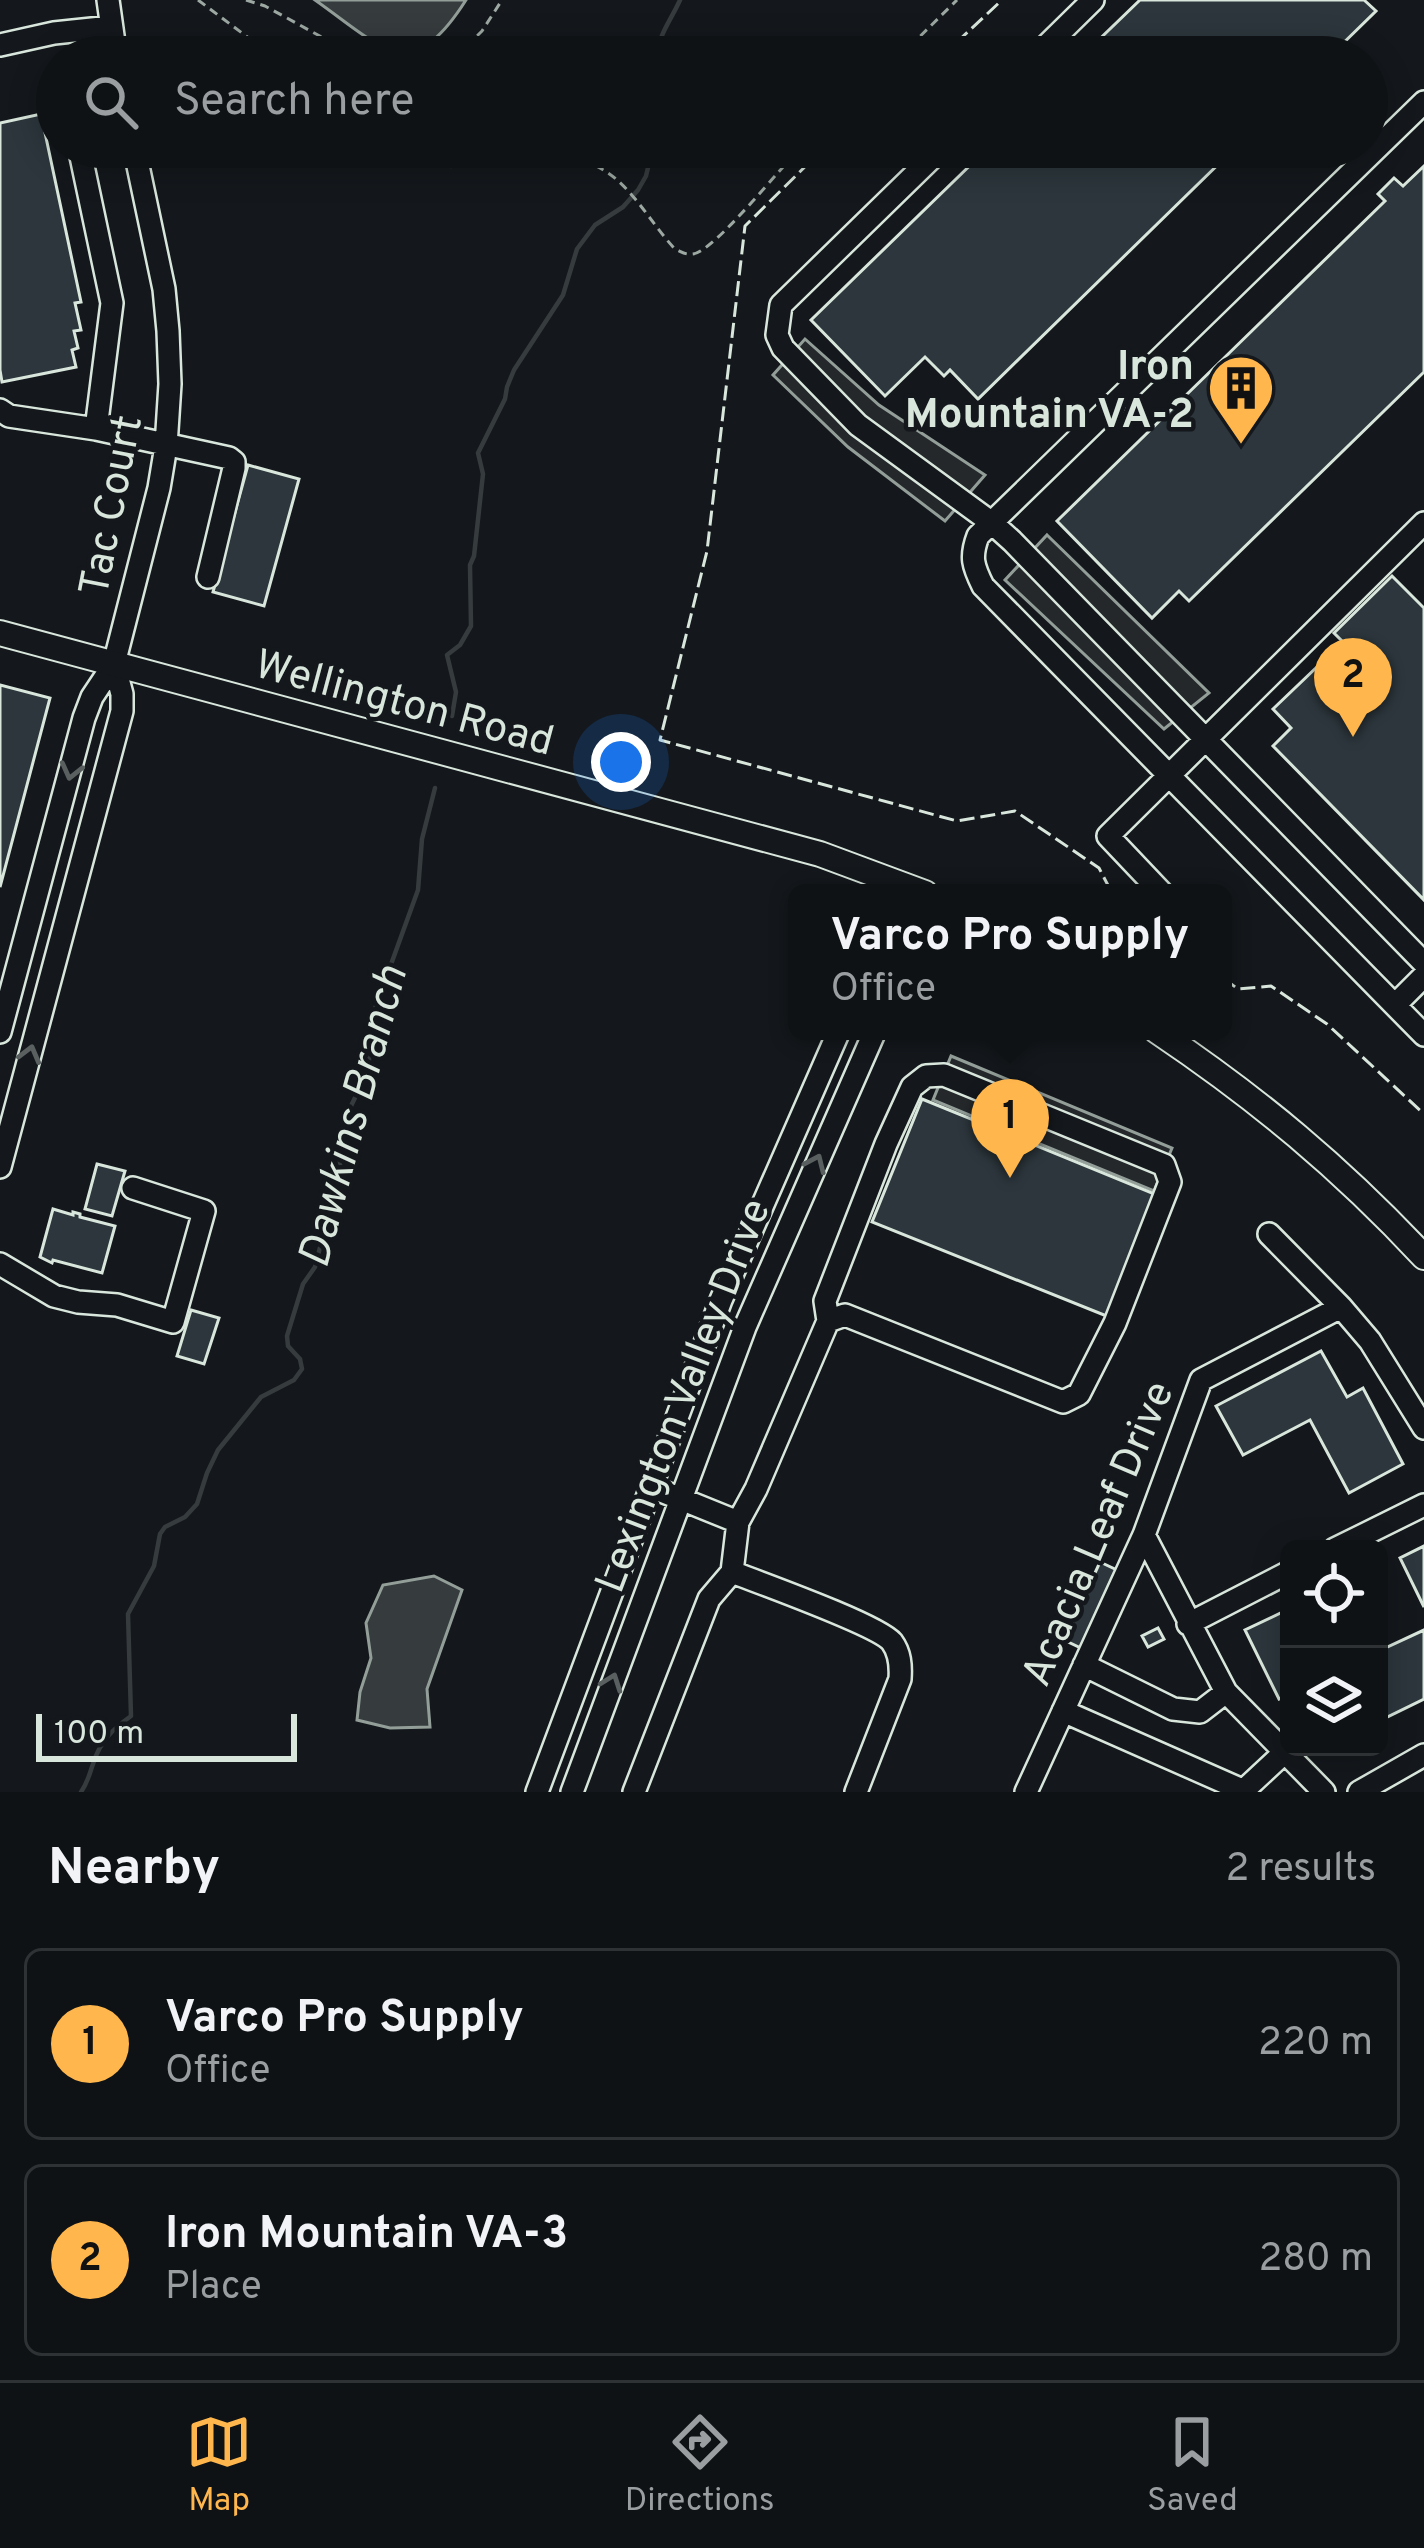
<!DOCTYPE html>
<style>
body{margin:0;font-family:Overpass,sans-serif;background:#181b1e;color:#f1f3f6}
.controls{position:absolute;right:36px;bottom:36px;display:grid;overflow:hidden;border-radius:18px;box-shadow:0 6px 30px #0003}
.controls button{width:108px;height:108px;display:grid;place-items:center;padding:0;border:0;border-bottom:3px solid #2f3234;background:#0f1215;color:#f1f3f6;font:60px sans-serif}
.scale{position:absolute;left:36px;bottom:30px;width:261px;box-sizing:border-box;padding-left:12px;border:6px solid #d8e6dc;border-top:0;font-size:33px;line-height:42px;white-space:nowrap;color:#d8e6dc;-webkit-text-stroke:9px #14181c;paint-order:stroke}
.you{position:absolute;left:621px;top:762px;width:42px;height:42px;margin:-30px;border:9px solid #fff;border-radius:50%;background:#1a73e8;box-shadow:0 0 0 18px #1a73e833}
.badge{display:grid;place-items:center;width:78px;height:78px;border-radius:50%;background:#ffb74d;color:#111;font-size:39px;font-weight:700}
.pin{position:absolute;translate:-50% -99px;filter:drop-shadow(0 3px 6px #0008)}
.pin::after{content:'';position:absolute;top:63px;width:42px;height:36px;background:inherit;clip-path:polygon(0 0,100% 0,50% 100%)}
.popup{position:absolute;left:788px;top:884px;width:444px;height:156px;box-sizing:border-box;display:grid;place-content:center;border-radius:18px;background:#0f1215;filter:drop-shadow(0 3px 9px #0005);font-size:39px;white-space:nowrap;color:#9b9ea0}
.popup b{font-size:45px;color:#f1f3f6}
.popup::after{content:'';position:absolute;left:50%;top:100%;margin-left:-24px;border:24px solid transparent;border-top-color:#0f1215}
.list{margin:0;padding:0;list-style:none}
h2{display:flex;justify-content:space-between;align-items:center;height:156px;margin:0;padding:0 48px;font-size:51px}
h2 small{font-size:39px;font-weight:400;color:#9b9ea0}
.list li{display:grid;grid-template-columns:78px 1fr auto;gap:36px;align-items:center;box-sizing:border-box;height:192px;margin:0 24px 24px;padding:0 24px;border:3px solid #2f3234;border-radius:18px}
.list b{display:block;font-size:45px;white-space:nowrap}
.list p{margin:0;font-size:39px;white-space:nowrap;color:#9b9ea0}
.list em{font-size:39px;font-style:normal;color:#9b9ea0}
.icon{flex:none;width:66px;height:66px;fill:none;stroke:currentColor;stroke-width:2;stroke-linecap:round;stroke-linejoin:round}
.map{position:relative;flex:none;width:1424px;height:1792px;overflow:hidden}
.search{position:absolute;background:#0f1215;box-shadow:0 6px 30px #0003;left:36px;right:36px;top:36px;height:132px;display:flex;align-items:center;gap:30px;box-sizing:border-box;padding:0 42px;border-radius:66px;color:#9b9ea0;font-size:45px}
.sheet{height:588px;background:#0f1215}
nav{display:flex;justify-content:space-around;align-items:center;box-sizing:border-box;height:168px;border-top:3px solid #2f3234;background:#0f1215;font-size:33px;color:#9b9ea0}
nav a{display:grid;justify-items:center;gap:6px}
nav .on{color:#ffb74d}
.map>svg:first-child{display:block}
</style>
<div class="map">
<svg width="1424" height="1792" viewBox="0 0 1424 1792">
<rect width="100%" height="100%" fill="#14181c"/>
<path fill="#24282b" stroke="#939e99" stroke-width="3" d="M805 339 879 405 985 475 945 521 848 447 773 375Z
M1047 535 1209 693 1164 729 1005 580Z
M951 1056 1172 1148 1154 1191 933 1100Z"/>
<path fill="#363b3e" stroke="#939e99" stroke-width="3" d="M315 0H466C410 88 382 47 315 0Z
M434 1576 462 1590 427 1689 430 1727 390 1728 357 1720 360 1692 371 1658 366 1623 383 1585Z"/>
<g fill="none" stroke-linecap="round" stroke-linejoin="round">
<path stroke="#363b3e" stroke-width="4.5" d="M656 57C659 34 671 20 680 0
M452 716 456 692 447 655 460 645 471 626 470 565 474 556 483 474 478 453 505 399 507 387 514 370 563 295 577 249 595 225 623 207 638 190 646 176 653 147
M81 1792C88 1782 89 1775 93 1764 100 1741 113 1729 131 1716L128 1614 154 1566 160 1534 165 1527 185 1517 197 1504 207 1473 218 1450 261 1397 294 1380 302 1369 300 1359 288 1346 287 1336 303 1284 315 1267 333 1197 341 1179 339 1150 351 1106 369 1069V1040L373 1014 418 890 422 839 435 788"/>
</g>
<path fill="#2c363c" stroke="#d8e6dc" stroke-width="3" d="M1140 0H1364L1376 11 1329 57H1081Z
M41 114 81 302 75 303 81 330 74 331 78 348 72 350 76 367 2 382 0 370V123Z
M989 147H1236L978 399 950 370 944 376 925 357 885 396 811 320Z
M1424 166V372L1189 601 1179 591 1152 618 1057 521 1385 201 1378 194 1394 178 1403 186Z
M248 465 299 479 264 606 213 592Z
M1392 576 1424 608V900L1273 746 1291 728 1273 709 1343 642 1334 633Z
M0 685 50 698 0 887Z
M922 1099 1157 1195 1109 1317 872 1222Z
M97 1164 125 1171 112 1216 85 1209Z
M53 1209 73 1215V1212L80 1214V1217L115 1226 102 1273 53 1260 52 1263 40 1257Z
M191 1310 219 1318 204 1364 177 1356Z
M1321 1351 1347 1397 1363 1388 1403 1464 1349 1493 1310 1420 1243 1455 1216 1406Z
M1424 1546V1607L1400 1558Z
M1100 1562 1119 1571 1083 1649 1064 1640Z
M1289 1609V1695L1279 1699 1245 1630Z
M1158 1628 1164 1639 1148 1647 1142 1636Z
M1424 1630V1699L1379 1721V1651Z"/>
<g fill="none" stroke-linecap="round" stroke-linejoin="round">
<g stroke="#d8e6dc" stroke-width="26">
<path id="minor" d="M108 0 116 57
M0 45 54 33 111 27
M1035 57 1093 0
M1424 102 978 536C970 557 973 566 983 586L1424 1035
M79 147 112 303 96 429
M943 147 781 305 777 335 783 348 858 425 992 523 1012 541 1424 963
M0 410 9 416 96 429 229 458 234 462V468L208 577
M1162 893 1108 836 1424 523
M1395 1005 1424 976
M0 1032 84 718 92 697 114 664 159 488 166 446 170 384 168 331 164 289 134 147
M0 1167 122 711V694L114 664
M1269 1234 1341 1307 1370 1341 1424 1428
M0 1264 54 1296 78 1302 117 1305 173 1322 204 1211 133 1188
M649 1486 738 1522 756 1489 828 1321 825 1301 886 1144 912 1087 926 1076 944 1075 1164 1165 1170 1182 1115 1323 1079 1394 1063 1402 845 1315 828 1321
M1144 1535 1226 1692 1324 1792
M1335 1549 1424 1505
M732 1572C760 1583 878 1625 892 1642 900 1653 901 1665 900 1679L856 1792
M1188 1624 1289 1572
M1084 1665 1173 1709 1200 1712 1226 1692
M1063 1711 1242 1790
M537 1792 721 1300 839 1031
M572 1792 745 1327 875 1031
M634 1792 709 1599 732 1572 738 1522
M1026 1792 1144 1535 1201 1380 1341 1307
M1242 1792 1285 1752
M1359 1792 1424 1755"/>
</g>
<g stroke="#d8e6dc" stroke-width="28">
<path id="major" d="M0 633 820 854 925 893
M1157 1031C1258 1099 1341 1168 1424 1257"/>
</g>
<path stroke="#9da8a2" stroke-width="3" stroke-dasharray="9 6" stroke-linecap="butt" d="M198 0 274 57
M246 0 265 6 358 57
M456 57 482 31 502 0
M899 57 957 0
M410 147 450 167 487 147
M523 147C549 153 582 156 605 171 632 187 653 226 675 249 682 252 685 255 693 254 715 251 781 166 802 147"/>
<use href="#minor" stroke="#14181c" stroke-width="21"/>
<use href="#major" stroke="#14181c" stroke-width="24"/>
<path stroke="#d8e6dc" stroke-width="3" stroke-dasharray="15 6" stroke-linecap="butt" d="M941 57 1002 0
M825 147 745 226 707 551 660 740 957 821 1015 811 1099 868 1112 893
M1223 978 1238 989 1271 986 1327 1024 1424 1114"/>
</g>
<defs><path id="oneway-chevron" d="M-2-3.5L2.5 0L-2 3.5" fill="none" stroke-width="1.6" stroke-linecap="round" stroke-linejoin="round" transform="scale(3)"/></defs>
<g stroke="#59605f">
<use href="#oneway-chevron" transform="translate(71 771) rotate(104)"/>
<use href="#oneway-chevron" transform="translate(30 1054) rotate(-75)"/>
<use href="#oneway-chevron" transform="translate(816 1163) rotate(-66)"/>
<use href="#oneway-chevron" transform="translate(612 1682) rotate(-70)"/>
</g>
<defs>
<g id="building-pin" transform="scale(3.45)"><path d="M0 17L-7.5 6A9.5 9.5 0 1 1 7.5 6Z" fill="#ffb74d" stroke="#14181c"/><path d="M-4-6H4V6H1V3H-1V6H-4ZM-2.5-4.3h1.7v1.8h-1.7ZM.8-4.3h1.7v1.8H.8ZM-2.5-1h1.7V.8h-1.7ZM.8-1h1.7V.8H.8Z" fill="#111"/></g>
</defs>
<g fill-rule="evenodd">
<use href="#building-pin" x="1241" y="388"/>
</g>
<g text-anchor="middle" stroke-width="9" stroke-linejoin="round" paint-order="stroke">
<g font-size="42" font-weight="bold" fill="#d8e6dc" stroke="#14181c" text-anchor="end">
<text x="1194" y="379">Iron<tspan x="1194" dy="48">Mountain VA-2</tspan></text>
</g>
<g font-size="42" fill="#d8e6dc" stroke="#14181c">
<text transform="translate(109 505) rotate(-79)" y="15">Tac Court</text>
<text transform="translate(405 701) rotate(15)" y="15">Wellington Road</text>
<text transform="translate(681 1395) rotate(-69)" y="15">Lexington Valley Drive</text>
<text transform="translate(1096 1533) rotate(-67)" y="15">Acacia Leaf Drive</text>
</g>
<g font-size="45" font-style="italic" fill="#d8e6dc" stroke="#14181c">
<text transform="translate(351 1116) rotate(-75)" y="16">Dawkins Branch</text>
</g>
</g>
</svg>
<div class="controls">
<button><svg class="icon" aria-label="locate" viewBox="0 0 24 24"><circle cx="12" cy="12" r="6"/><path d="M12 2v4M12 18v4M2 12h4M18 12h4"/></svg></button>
<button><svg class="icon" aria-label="layers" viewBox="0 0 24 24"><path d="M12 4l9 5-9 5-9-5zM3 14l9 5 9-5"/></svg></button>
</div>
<div class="scale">100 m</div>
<div class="you"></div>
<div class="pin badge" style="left:1010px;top:1178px">1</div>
<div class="popup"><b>Varco Pro Supply</b>Office</div>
<div class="pin badge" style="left:1353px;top:737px">2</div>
<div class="search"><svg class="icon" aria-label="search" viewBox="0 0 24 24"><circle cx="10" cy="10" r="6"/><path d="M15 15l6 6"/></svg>Search here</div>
</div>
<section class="sheet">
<h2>Nearby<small>2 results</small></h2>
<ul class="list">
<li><span class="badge">1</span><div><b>Varco Pro Supply</b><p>Office</p></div><em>220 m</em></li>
<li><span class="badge">2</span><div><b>Iron Mountain VA-3</b><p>Place</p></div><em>280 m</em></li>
</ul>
</section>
<nav>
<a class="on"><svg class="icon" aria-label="map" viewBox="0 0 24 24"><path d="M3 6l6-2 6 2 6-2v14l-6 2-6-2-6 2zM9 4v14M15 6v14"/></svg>Map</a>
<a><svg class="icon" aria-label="directions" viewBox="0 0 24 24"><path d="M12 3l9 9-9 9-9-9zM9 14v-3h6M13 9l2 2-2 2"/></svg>Directions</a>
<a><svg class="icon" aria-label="saved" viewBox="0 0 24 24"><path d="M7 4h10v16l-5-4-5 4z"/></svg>Saved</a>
</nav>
